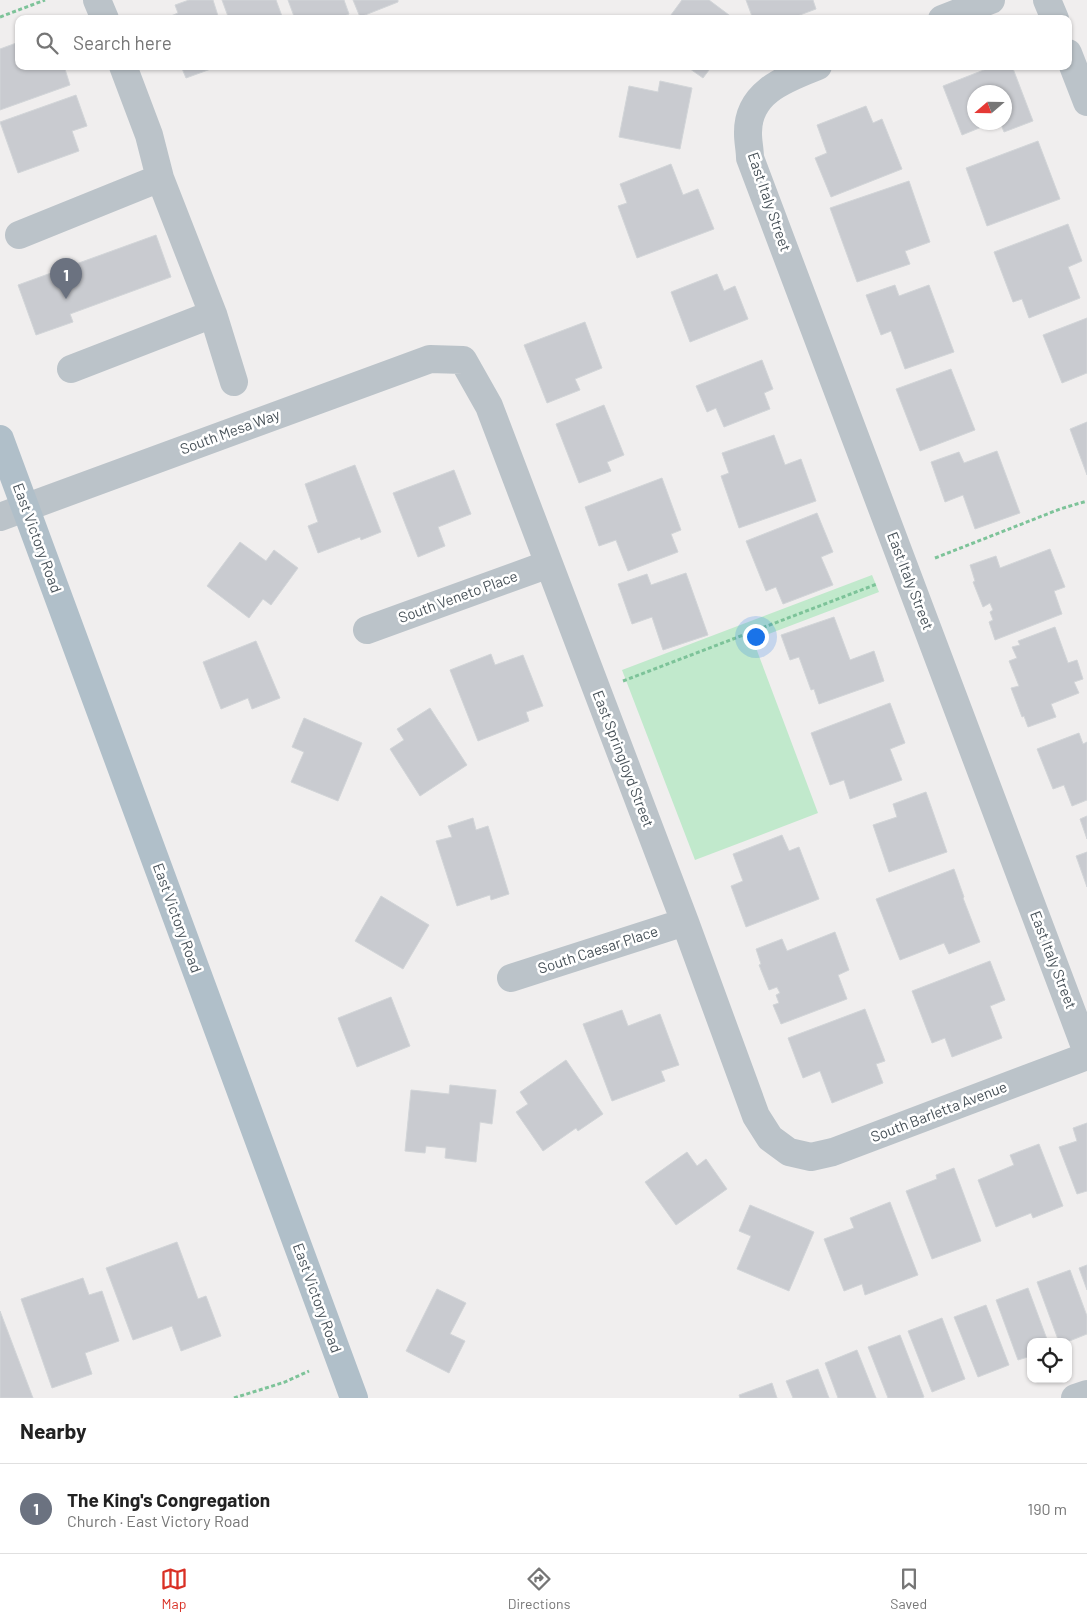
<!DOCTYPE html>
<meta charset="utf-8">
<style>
body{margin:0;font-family:Barlow,sans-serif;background:#f2f2f2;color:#222}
.controls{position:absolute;right:15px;bottom:15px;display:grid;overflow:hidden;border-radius:10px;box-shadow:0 1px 4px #0004}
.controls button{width:45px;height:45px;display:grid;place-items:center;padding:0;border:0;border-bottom:1px solid #e0e0e0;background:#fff;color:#222;font:25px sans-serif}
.compass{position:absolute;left:967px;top:85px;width:45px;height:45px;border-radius:50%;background:#fff;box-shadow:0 1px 4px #0004;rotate:250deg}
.you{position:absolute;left:755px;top:636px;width:18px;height:18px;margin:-12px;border:4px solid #fff;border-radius:50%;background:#1a73e8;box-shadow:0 0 0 8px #1a73e833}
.badge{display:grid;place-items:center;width:32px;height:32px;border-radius:50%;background:#d93025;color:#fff;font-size:16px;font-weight:700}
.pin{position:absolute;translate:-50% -41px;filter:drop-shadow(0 1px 2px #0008)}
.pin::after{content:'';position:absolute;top:26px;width:18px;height:15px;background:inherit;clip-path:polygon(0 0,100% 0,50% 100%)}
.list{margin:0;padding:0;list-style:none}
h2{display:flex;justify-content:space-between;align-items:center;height:65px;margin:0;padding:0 20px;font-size:21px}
h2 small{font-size:16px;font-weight:400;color:#767676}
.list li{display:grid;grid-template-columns:32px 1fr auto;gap:15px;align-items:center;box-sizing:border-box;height:90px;padding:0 20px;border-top:1px solid #e0e0e0}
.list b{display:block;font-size:19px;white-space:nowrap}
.list p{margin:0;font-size:16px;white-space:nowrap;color:#767676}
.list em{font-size:16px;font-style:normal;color:#767676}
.icon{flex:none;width:28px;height:28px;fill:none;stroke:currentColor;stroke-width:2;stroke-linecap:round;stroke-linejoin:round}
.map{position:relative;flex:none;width:1087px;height:1398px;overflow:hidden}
.search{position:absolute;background:#fff;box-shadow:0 1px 4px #0004;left:15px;right:15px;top:15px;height:55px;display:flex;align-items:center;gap:12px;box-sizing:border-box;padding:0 18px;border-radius:10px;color:#767676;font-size:19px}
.sheet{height:155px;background:#fff}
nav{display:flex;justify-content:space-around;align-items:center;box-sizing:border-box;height:70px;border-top:1px solid #e0e0e0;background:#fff;font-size:14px;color:#767676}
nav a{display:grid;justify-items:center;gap:2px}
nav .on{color:#d93025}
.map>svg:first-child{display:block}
</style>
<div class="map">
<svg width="1087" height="1398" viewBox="0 0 1087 1398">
<rect width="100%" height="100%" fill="#f0eeee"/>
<path fill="#c1e9cc" d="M872 575 879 592 753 640 818 813 695 860 622 670Z"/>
<path fill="#c9cbd0" stroke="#d2d5d8" d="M189 0H213L219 19H164L178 13 175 5Z
M222 0H276L283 19H229Z
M288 0H344L349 14 337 19H295Z
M353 0H398V2L360 17Z
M682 0H709L733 18 668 19Z
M746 0H813L816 9 789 19H753Z
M19 42V66H64L70 85 0 110V49Z
M181 66H219L186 78Z
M686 66H712L703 78Z
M994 66H1012L1033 121 1004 132 1000 122H1004V92H974V122H994L962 135 943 86Z
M660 81 692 88 680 149 619 137 629 86 658 92Z
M76 95 87 126 72 131 79 151 18 173 0 122Z
M866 106 873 123 882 119 902 169 831 197 815 158 827 153 817 125Z
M1038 141 1060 199 987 226 966 168Z
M671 164 683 195 698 189 714 229 637 258 618 206 627 203 620 184Z
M909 181 930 242 905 251 910 264 857 282 830 208Z
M1068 224 1082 261 1068 267 1080 298 1029 318 1022 299 1013 302 994 252Z
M156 235 171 277 70 314 73 322 36 335 18 285Z
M717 274 724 291 735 286 748 319 690 342 671 292Z
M895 285 899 296 929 285 954 352 905 369 891 331 881 335 866 295Z
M1087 318V373L1062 383 1043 335Z
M585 322 602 368 575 379 580 390 547 403 524 345Z
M762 360 773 389 764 393 770 409 724 427 716 408 707 412 696 386Z
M951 369 975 430 920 451 896 389Z
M604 405 624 455 607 462 611 471 579 483 556 424Z
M1087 422V475L1070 429Z
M774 435 785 465 801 459 816 501 739 528 721 476 729 473 722 453Z
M997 451 1020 513 975 529 963 495 945 502 931 462 959 452 964 463Z
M355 465 381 532 361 540 360 537 318 553 308 526 318 522 305 484Z
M454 470 471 514 438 527 445 546 418 557 393 493Z
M662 478 681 530 671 534 678 552 628 571 616 540 599 546 585 507Z
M817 513 833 552 821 557 833 585 783 604 776 587 766 591 746 541Z
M240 542 266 561 274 550 298 568 271 605 263 599 249 618 207 586Z
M1050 549 1065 587 1054 591 1062 614 995 640 989 622 993 620 990 612 993 610 990 603 983 607 973 582 975 581 970 565 996 556 1000 568Z
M686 573 708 635 663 650 652 617 632 624 618 584 647 574 651 585Z
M834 617 850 660 874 651 884 681 819 704 814 689 811 690 799 657 790 660 781 635Z
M1055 627 1068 663 1077 660 1083 679 1074 682 1079 693 1051 704 1056 717 1028 727 1024 716 1022 717 1011 688 1019 686 1009 661 1017 658 1012 647 1020 645 1018 641Z
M256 641 280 698 252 709 248 698 221 709 203 662Z
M491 654 495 665 523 655 543 706 526 712 529 721 478 741 450 670Z
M890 703 905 743 890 749 902 780 850 799 844 780 830 785 811 733Z
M430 708 467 765 420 796 390 749 404 740 397 729Z
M304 718 362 743 338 801 291 782 304 752 292 747Z
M1079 733 1083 744 1087 742V800L1072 806 1064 785 1053 789 1037 749Z
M926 792 947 852 889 872 873 825 897 817 893 804Z
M1087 816V839L1080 819Z
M473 818 476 830 488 826 509 894 491 900 490 895 457 906 436 841 452 837 448 826Z
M782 835 789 851 799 847 819 899 746 927 731 886 743 881 733 854Z
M1087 852V887L1076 856Z
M954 869 964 897 963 898 980 942 949 954 944 943 900 960 876 899Z
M381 896 429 925 403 969 355 941Z
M835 932 849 970 838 975 847 999 781 1024 773 1005 779 1003 776 995 780 993 777 987 769 990 759 965 761 964 756 949 782 939 787 951Z
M990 961 1005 1000 990 1006 1002 1038 952 1057 945 1038 932 1043 912 991Z
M391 997 410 1046 357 1067 338 1018Z
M865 1009 885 1061 876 1064 883 1083 832 1103 820 1071 803 1078 788 1038Z
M622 1010 628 1026 660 1014 679 1065 661 1071 665 1081 612 1101 583 1024Z
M566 1060 603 1114 578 1131 576 1128 543 1151 516 1112 528 1104 520 1092Z
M450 1085 496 1090 492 1124 480 1122 476 1162 445 1158 446 1148 426 1146 425 1153 405 1151 411 1090 449 1094Z
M1087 1123V1191L1077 1194 1059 1147 1077 1141 1073 1128Z
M1039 1144 1063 1206 1033 1218 1031 1213 996 1227 978 1180 1014 1165 1010 1155Z
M687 1152 697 1166 706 1159 727 1189 676 1225 645 1182Z
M954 1168 981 1241 932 1259 906 1191 937 1179 936 1175Z
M890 1202 918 1275 865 1295 862 1284 844 1291 824 1239 854 1228 850 1218Z
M750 1205 814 1232 789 1291 737 1269 751 1236 739 1231Z
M177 1242 198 1299 206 1296 221 1336 181 1351 172 1326 133 1340 106 1268Z
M1087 1265V1290L1079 1268Z
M1070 1270 1087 1316V1334L1067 1342H1059L1037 1282Z
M83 1278 89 1295 102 1291 119 1341 85 1353 92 1374 52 1388 21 1299Z
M1028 1288 1048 1342H1031V1356L1018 1360 996 1300Z
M437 1289 466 1303 450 1334 465 1341 449 1373 406 1351Z
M986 1305 1009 1365 978 1377 954 1317Z
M0 1311 33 1398H0Z
M942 1318 965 1379 932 1392 908 1331Z
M900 1335 924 1397 921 1398H888L868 1347Z
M857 1350 876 1398H838L825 1363Z
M818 1369 829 1398H793L786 1381Z
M772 1383 777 1398H740L739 1395Z"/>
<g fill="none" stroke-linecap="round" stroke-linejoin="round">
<path stroke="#7dc399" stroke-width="3" stroke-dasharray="4 2.5" stroke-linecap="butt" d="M0 17 45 0
M935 558 1060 509 1087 501
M623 681 877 584
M234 1398 285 1382 309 1371"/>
<path stroke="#bbc3c9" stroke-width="28" d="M97 0 105 19
M1047 0 1055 19
M942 19 991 0
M1068 53 1087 102
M123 66 149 135 160 178 213 314 234 382
M818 66C785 79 747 92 748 134 748 142 750 150 750 158L1087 1052
M19 235 160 178
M71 369 213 314
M0 517 430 359 463 360 489 406 685 922 756 1116 770 1138 789 1152 811 1157 833 1152 1087 1056
M367 630 549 564
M511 978 685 922
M1075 1398 1087 1394"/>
<path stroke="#b0bfc9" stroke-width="28" d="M0 439 354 1398"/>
</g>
<g text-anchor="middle" stroke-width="5" stroke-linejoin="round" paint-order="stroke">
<g font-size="15" fill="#485259" stroke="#fff">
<text transform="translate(769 202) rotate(71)" y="5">East Italy Street</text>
<text transform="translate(230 432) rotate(-20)" y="5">South Mesa Way</text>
<text transform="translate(37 538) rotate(70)" y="5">East Victory Road</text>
<text transform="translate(910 581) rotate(69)" y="5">East Italy Street</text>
<text transform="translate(458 597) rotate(-20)" y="5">South Veneto Place</text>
<text transform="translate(623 759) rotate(69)" y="5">East Springloyd Street</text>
<text transform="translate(177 918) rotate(70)" y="5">East Victory Road</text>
<text transform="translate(598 950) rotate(-18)" y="5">South Caesar Place</text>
<text transform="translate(1053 960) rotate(69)" y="5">East Italy Street</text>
<text transform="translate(939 1112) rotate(-21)" y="5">South Barletta Avenue</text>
<text transform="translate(317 1298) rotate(70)" y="5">East Victory Road</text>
</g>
</g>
</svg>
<div class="controls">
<button><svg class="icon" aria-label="locate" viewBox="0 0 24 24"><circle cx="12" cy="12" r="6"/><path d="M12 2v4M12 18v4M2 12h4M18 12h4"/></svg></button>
</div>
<svg class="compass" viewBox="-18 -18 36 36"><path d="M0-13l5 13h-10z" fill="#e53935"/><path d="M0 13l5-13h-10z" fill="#767676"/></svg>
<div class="you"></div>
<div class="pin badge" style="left:66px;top:299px;background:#6b7280">1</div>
<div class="search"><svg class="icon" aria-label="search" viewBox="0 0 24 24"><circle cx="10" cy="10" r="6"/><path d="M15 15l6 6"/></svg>Search here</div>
</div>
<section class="sheet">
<h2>Nearby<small></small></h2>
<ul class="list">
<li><span class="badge" style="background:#6b7280">1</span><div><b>The King's Congregation</b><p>Church · East Victory Road</p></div><em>190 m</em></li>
</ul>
</section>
<nav>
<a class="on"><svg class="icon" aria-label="map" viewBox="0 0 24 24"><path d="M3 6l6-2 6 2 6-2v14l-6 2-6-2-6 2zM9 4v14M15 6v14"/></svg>Map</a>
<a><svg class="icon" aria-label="directions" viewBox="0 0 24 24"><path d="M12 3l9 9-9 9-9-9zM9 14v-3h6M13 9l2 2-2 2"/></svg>Directions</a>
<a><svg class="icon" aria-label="saved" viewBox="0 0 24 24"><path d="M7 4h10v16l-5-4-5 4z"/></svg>Saved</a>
</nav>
